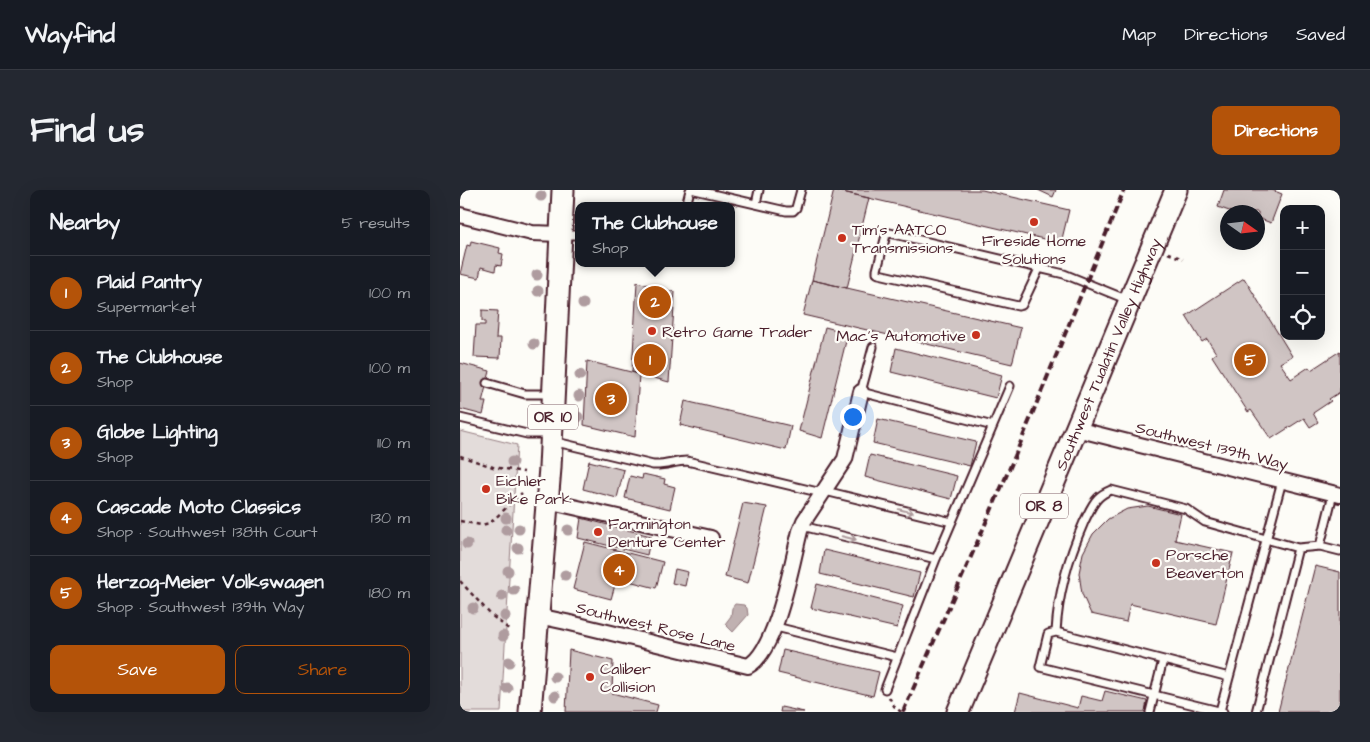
<!DOCTYPE html>
<meta charset="utf-8">
<style>
body{margin:0;font-family:"Architects Daughter",sans-serif;background:#242831;color:#f1f3f6}
.controls{position:absolute;right:15px;top:15px;display:grid;overflow:hidden;border-radius:10px;box-shadow:0 5px 20px #0002}
.controls button{width:45px;height:45px;display:grid;place-items:center;padding:0;border:0;border-bottom:1px solid #363941;background:#171b24;color:#f1f3f6;font:25px sans-serif}
.compass{position:absolute;left:760px;top:15px;width:45px;height:45px;border-radius:50%;background:#171b24;box-shadow:0 5px 20px #0002;rotate:104deg}
.you{position:absolute;left:392px;top:226px;width:18px;height:18px;margin:-12px;border:4px solid #fff;border-radius:50%;background:#1a73e8;box-shadow:0 0 0 8px #1a73e833}
.badge{display:grid;place-items:center;width:32px;height:32px;border-radius:50%;background:#b45309;color:#fff;font-size:16px;font-weight:700}
.pin{position:absolute;translate:-50% -50%;border:2px solid #fff;box-shadow:0 1px 5px #0006}
.popup{position:absolute;left:115px;top:12px;width:160px;height:65px;box-sizing:border-box;display:grid;place-content:center;border-radius:10px;background:#171b24;filter:drop-shadow(0 1px 4px #0005);font-size:16px;white-space:nowrap;color:#9ea1a6}
.popup b{font-size:19px;color:#f1f3f6}
.popup::after{content:'';position:absolute;left:50%;top:100%;margin-left:-10px;border:10px solid transparent;border-top-color:#171b24}
.list{margin:0;padding:0;list-style:none}
h2{display:flex;justify-content:space-between;align-items:center;height:65px;margin:0;padding:0 20px;font-size:21px}
h2 small{font-size:16px;font-weight:400;color:#9ea1a6}
.list li{display:grid;grid-template-columns:32px 1fr auto;gap:15px;align-items:center;box-sizing:border-box;height:75px;padding:0 20px;border-top:1px solid #363941}
.list b{display:block;font-size:19px;white-space:nowrap}
.list p{margin:0;font-size:16px;white-space:nowrap;color:#9ea1a6}
.list em{font-size:16px;font-style:normal;color:#9ea1a6}
.actions{display:flex;gap:10px;padding:15px 20px}
.actions a{flex:1;padding:11px 0;border:1px solid #b45309;border-radius:10px;text-align:center;font-size:18px;color:#b45309}
.actions .main{background:#b45309;color:#fff}
.icon{flex:none;width:28px;height:28px;fill:none;stroke:currentColor;stroke-width:2;stroke-linecap:round;stroke-linejoin:round}
.map{position:relative;flex:none;width:880px;height:522px;overflow:hidden;border-radius:10px}
header{display:flex;align-items:center;gap:30px;box-sizing:border-box;height:70px;padding:0 25px;background:#171b24;border-bottom:1px solid #363941}
header strong{font-size:24px}
nav{display:flex;gap:28px;margin-inline-start:auto;font-size:18px}
.intro{display:flex;align-items:center;justify-content:space-between;box-sizing:border-box;height:120px;padding:0 30px}
h1{margin:0;font-size:35px}
.button{padding:12px 22px;border-radius:10px;background:#b45309;color:#fff;font-size:18px;font-weight:700}
main{display:flex;gap:30px;padding:0 30px}
aside{flex:1;background:#171b24;border-radius:10px;box-shadow:0 5px 20px #0002}
.map>svg:first-child{display:block}
</style>
<header>
<strong>Wayfind</strong>
<nav><a>Map</a><a>Directions</a><a>Saved</a></nav>
</header>
<div class="intro"><h1>Find us</h1><a class="button">Directions</a></div>
<main>
<aside>
<h2>Nearby<small>5 results</small></h2>
<ul class="list">
<li><span class="badge">1</span><div><b>Plaid Pantry</b><p>Supermarket</p></div><em>100 m</em></li>
<li><span class="badge">2</span><div><b>The Clubhouse</b><p>Shop</p></div><em>100 m</em></li>
<li><span class="badge">3</span><div><b>Globe Lighting</b><p>Shop</p></div><em>110 m</em></li>
<li><span class="badge">4</span><div><b>Cascade Moto Classics</b><p>Shop · Southwest 138th Court</p></div><em>130 m</em></li>
<li><span class="badge">5</span><div><b>Herzog-Meier Volkswagen</b><p>Shop · Southwest 139th Way</p></div><em>180 m</em></li>
</ul>
<div class="actions"><a class="main">Save</a><a>Share</a></div>
</aside>
<div class="map">
<svg width="880" height="522" viewBox="0 0 880 522">
<rect width="100%" height="100%" fill="#fdfcf7"/>
<filter id="ink" filterUnits="userSpaceOnUse"><feTurbulence type="fractalNoise" baseFrequency=".02" numOctaves="2"/><feDisplacementMap in="SourceGraphic" scale="10" xChannelSelector="R" yChannelSelector="G"/><feConvolveMatrix kernelMatrix="1 2 1 2 8 2 1 2 1" color-interpolation-filters="sRGB"/></filter>
<g filter="url(#ink)">
<path fill="#e3dcda" stroke="#967e82" d="M0 241 57 255 41 522H0Z"/>
<path fill="#c0b1b1" stroke="#91777b" d="M275 414 284 415 287 418 288 425 273 442 265 434 271 426 272 418Z"/>
<path fill="#d0c5c4" stroke="#4a1f2b" d="M374 0H522L609 20 601 53Z
M374 0 409 8 387 98 352 90Z
M578 0H596L593 7Z
M764 0H812L822 4 811 33 798 28V22H772L758 17Z
M11 51 40 58 39 63 43 64 41 76 36 75 35 81 21 77 19 88 0 84 7 55 10 56Z
M784 88 832 166 820 173 831 189 849 177 851 180 880 161V202L869 209 871 211 853 223 858 232 850 237 844 228 811 249 791 220 788 222 752 166 756 163 747 149 742 152 726 126Z
M352 90 561 138 552 174 343 125Z
M177 92 215 102 209 192 172 182Z
M22 120 38 121 36 148H41L40 168 14 167 16 135H25V131H22Z
M365 137 388 143 362 248 339 241Z
M436 158 542 185 536 208 431 182Z
M127 171 179 184 175 247 124 235Z
M0 173 30 181 22 212H26L23 225 0 219Z
M225 211 331 236 326 260 220 235Z
M418 229 516 252 510 276 413 253Z
M410 265 497 286 491 309 405 287Z
M129 271 164 280 157 308 123 299Z
M183 284 205 289 204 294 215 297 210 319 165 308 170 286 182 289Z
M283 313 307 317 288 393 265 387Z
M688 316 721 324 715 350 773 363 756 434 670 414 666 432 631 424 622 404 619 383 623 363 633 344 648 329 667 319Z
M121 328 191 346 187 365 118 348Z
M125 352 203 372 196 398 157 388 151 409 113 399Z
M364 360 460 383 454 407 360 384Z
M855 376 880 382V522H818Z
M215 379 228 382 225 396 212 393Z
M357 394 443 416 437 438 351 418Z
M109 460 153 471 152 503 198 515 196 522H106Z
M323 460 419 482 413 506 318 483Z
M645 501 687 511 685 522H555L560 503 618 518 621 506 642 511Z
M321 517 344 522H320Z"/>
<g fill="none" stroke-linecap="round" stroke-linejoin="round">
<g stroke="#4a1f2b" stroke-width="11">
<path id="service" d="M235 0 326 21H333L336 18 341 0
M296 14 299 0
M226 16 230 0
M104 45H119
M579 79 562 115 558 116 419 84 417 83V80L426 45 430 43 604 84 668 110
M413 157 401 202 533 236
M27 193 65 204H90
M0 228 67 244H89
M92 251 193 275C205 276 215 271 227 271L362 303
M365 301 492 332
M342 336 476 369
M860 356 873 304
M316 437 437 467
M596 442C598 404 609 366 624 332 628 324 632 314 638 308 642 304 646 302 651 300L726 319 745 332 838 358 860 356 880 361
M425 499 476 369 550 196
M760 521 822 291
M690 522 703 470
M763 522 580 477 588 444 596 442 769 487
M796 522 838 358"/>
</g>
<g stroke="#4a1f2b" stroke-width="18">
<path id="minor" d="M0 25 72 43 101 44
M616 239 880 305
M87 311 251 348
M78 426 106 432 288 476C317 461 332 372 340 341L344 331 385 269 401 202"/>
</g>
<g stroke="#4a1f2b" stroke-width="25">
<g id="primary">
<path d="M70 522 90 278 103 0"/>
<path id="s1" d="M498 522 716 0"/>
</g>
</g>
<path stroke="#4a1f2b" stroke-width="2.5" stroke-dasharray="4 4" stroke-linecap="butt" d="M708 63 723 69
M0 266 33 277 64 282
M0 331 21 335 30 333 62 303
M0 391 31 425 50 440
M429 507 434 516 441 522"/>
<use href="#service" stroke="#fdfcf7" stroke-width="7"/>
<use href="#minor" stroke="#fdfcf7" stroke-width="14"/>
<use href="#primary" stroke="#fdfcf7" stroke-width="21"/>
<path stroke="#4a1f2b" stroke-width="4" stroke-dasharray="8 4" stroke-linecap="butt" d="M443 522 555 266 664 0"/>
</g>
<g fill="#af9c9f">
<circle cx="81" cy="6" r="5.5"/>
<circle cx="77" cy="85" r="5.5"/>
<circle cx="78" cy="101" r="5.5"/>
<circle cx="123" cy="114" r="5.5"/>
<circle cx="74" cy="154" r="5.5"/>
<circle cx="120" cy="185" r="5.5"/>
<circle cx="119" cy="206" r="5.5"/>
<circle cx="118" cy="227" r="5.5"/>
<circle cx="52" cy="272" r="5.5"/>
<circle cx="46" cy="328" r="5.5"/>
<circle cx="59" cy="339" r="5.5"/>
<circle cx="46" cy="340" r="5.5"/>
<circle cx="108" cy="340" r="5.5"/>
<circle cx="7" cy="354" r="5.5"/>
<circle cx="58" cy="358" r="5.5"/>
<circle cx="48" cy="381" r="5.5"/>
<circle cx="105" cy="385" r="5.5"/>
<circle cx="54" cy="400" r="5.5"/>
<circle cx="42" cy="406" r="5.5"/>
<circle cx="13" cy="418" r="5.5"/>
<circle cx="45" cy="426" r="5.5"/>
<circle cx="43" cy="446" r="5.5"/>
<circle cx="49" cy="472" r="5.5"/>
<circle cx="95" cy="487" r="5.5"/>
<circle cx="47" cy="498" r="5.5"/>
<circle cx="95" cy="506" r="5.5"/>
</g>
<defs><path id="oneway-shaft" d="M-6 0H5M1.5-3L5.5 0L1.5 3" fill="none" stroke-width="1.6" stroke-linecap="round" stroke-linejoin="round" transform="scale(1.25)"/></defs>
<g stroke="#ac999b">
<use href="#oneway-shaft" transform="translate(446 321) rotate(14)"/>
<use href="#oneway-shaft" transform="translate(389 348) rotate(14)"/>
</g>
</g>
<g fill="#c8321e" stroke="#fdfcf7" stroke-width="2">
<circle cx="574" cy="32" r="5"/>
<circle cx="382" cy="48" r="5"/>
<circle cx="192" cy="141" r="5"/>
<circle cx="516" cy="145" r="5"/>
<circle cx="26" cy="299" r="5"/>
<circle cx="138" cy="342" r="5"/>
<circle cx="696" cy="373" r="5"/>
<circle cx="130" cy="487" r="5"/>
</g>
<g text-anchor="middle" stroke-width="4.5" stroke-linejoin="round" paint-order="stroke">
<g fill="#fdfcf7" stroke="#806168" stroke-width="1">
<rect x="68" y="214.5" width="50" height="25" rx="4"/>
<rect x="560" y="303.5" width="48" height="25" rx="4"/>
</g>
<g font-size="15" font-weight="bold" fill="#4a1f2b">
<text x="93" y="232">OR 10</text>
<text x="584" y="321">OR 8</text>
</g>
<g font-size="16" fill="#4a1f2b" stroke="#fdfcf7" text-anchor="start">
<text x="392" y="45">Tim's AATCO<tspan x="392" dy="18">Transmissions</tspan></text>
<text x="574" y="56" text-anchor="middle">Fireside Home<tspan x="574" dy="18">Solutions</tspan></text>
<text x="202" y="147">Retro Game Trader</text>
<text x="506" y="151" text-anchor="end">Mac's Automotive</text>
<text x="36" y="296">Eichler<tspan x="36" dy="18">Bike Park</tspan></text>
<text x="148" y="339">Farmington<tspan x="148" dy="18">Denture Center</tspan></text>
<text x="706" y="370">Porsche<tspan x="706" dy="18">Beaverton</tspan></text>
<text x="140" y="484">Caliber<tspan x="140" dy="18">Collision</tspan></text>
</g>
<g font-size="16" fill="#4a1f2b" stroke="#fdfcf7">
<text dy="6" stroke="none"><textPath href="#s1" startOffset="388">Southwest Tualatin Valley Highway</textPath></text>
<text transform="translate(752 255) rotate(14)" y="6">Southwest 139th Way</text>
<text transform="translate(196 436) rotate(14)" y="6">Southwest Rose Lane</text>
</g>
</g>
</svg>
<div class="controls">
<button>+</button>
<button>−</button>
<button><svg class="icon" aria-label="locate" viewBox="0 0 24 24"><circle cx="12" cy="12" r="6"/><path d="M12 2v4M12 18v4M2 12h4M18 12h4"/></svg></button>
</div>
<svg class="compass" viewBox="-18 -18 36 36"><path d="M0-13l5 13h-10z" fill="#e53935"/><path d="M0 13l5-13h-10z" fill="#9ea1a6"/></svg>
<div class="you"></div>
<div class="pin badge" style="left:190px;top:170px">1</div>
<div class="pin badge" style="left:195px;top:112px">2</div>
<div class="popup"><b>The Clubhouse</b>Shop</div>
<div class="pin badge" style="left:151px;top:209px">3</div>
<div class="pin badge" style="left:159px;top:380px">4</div>
<div class="pin badge" style="left:790px;top:170px">5</div>
</div>
</main>
